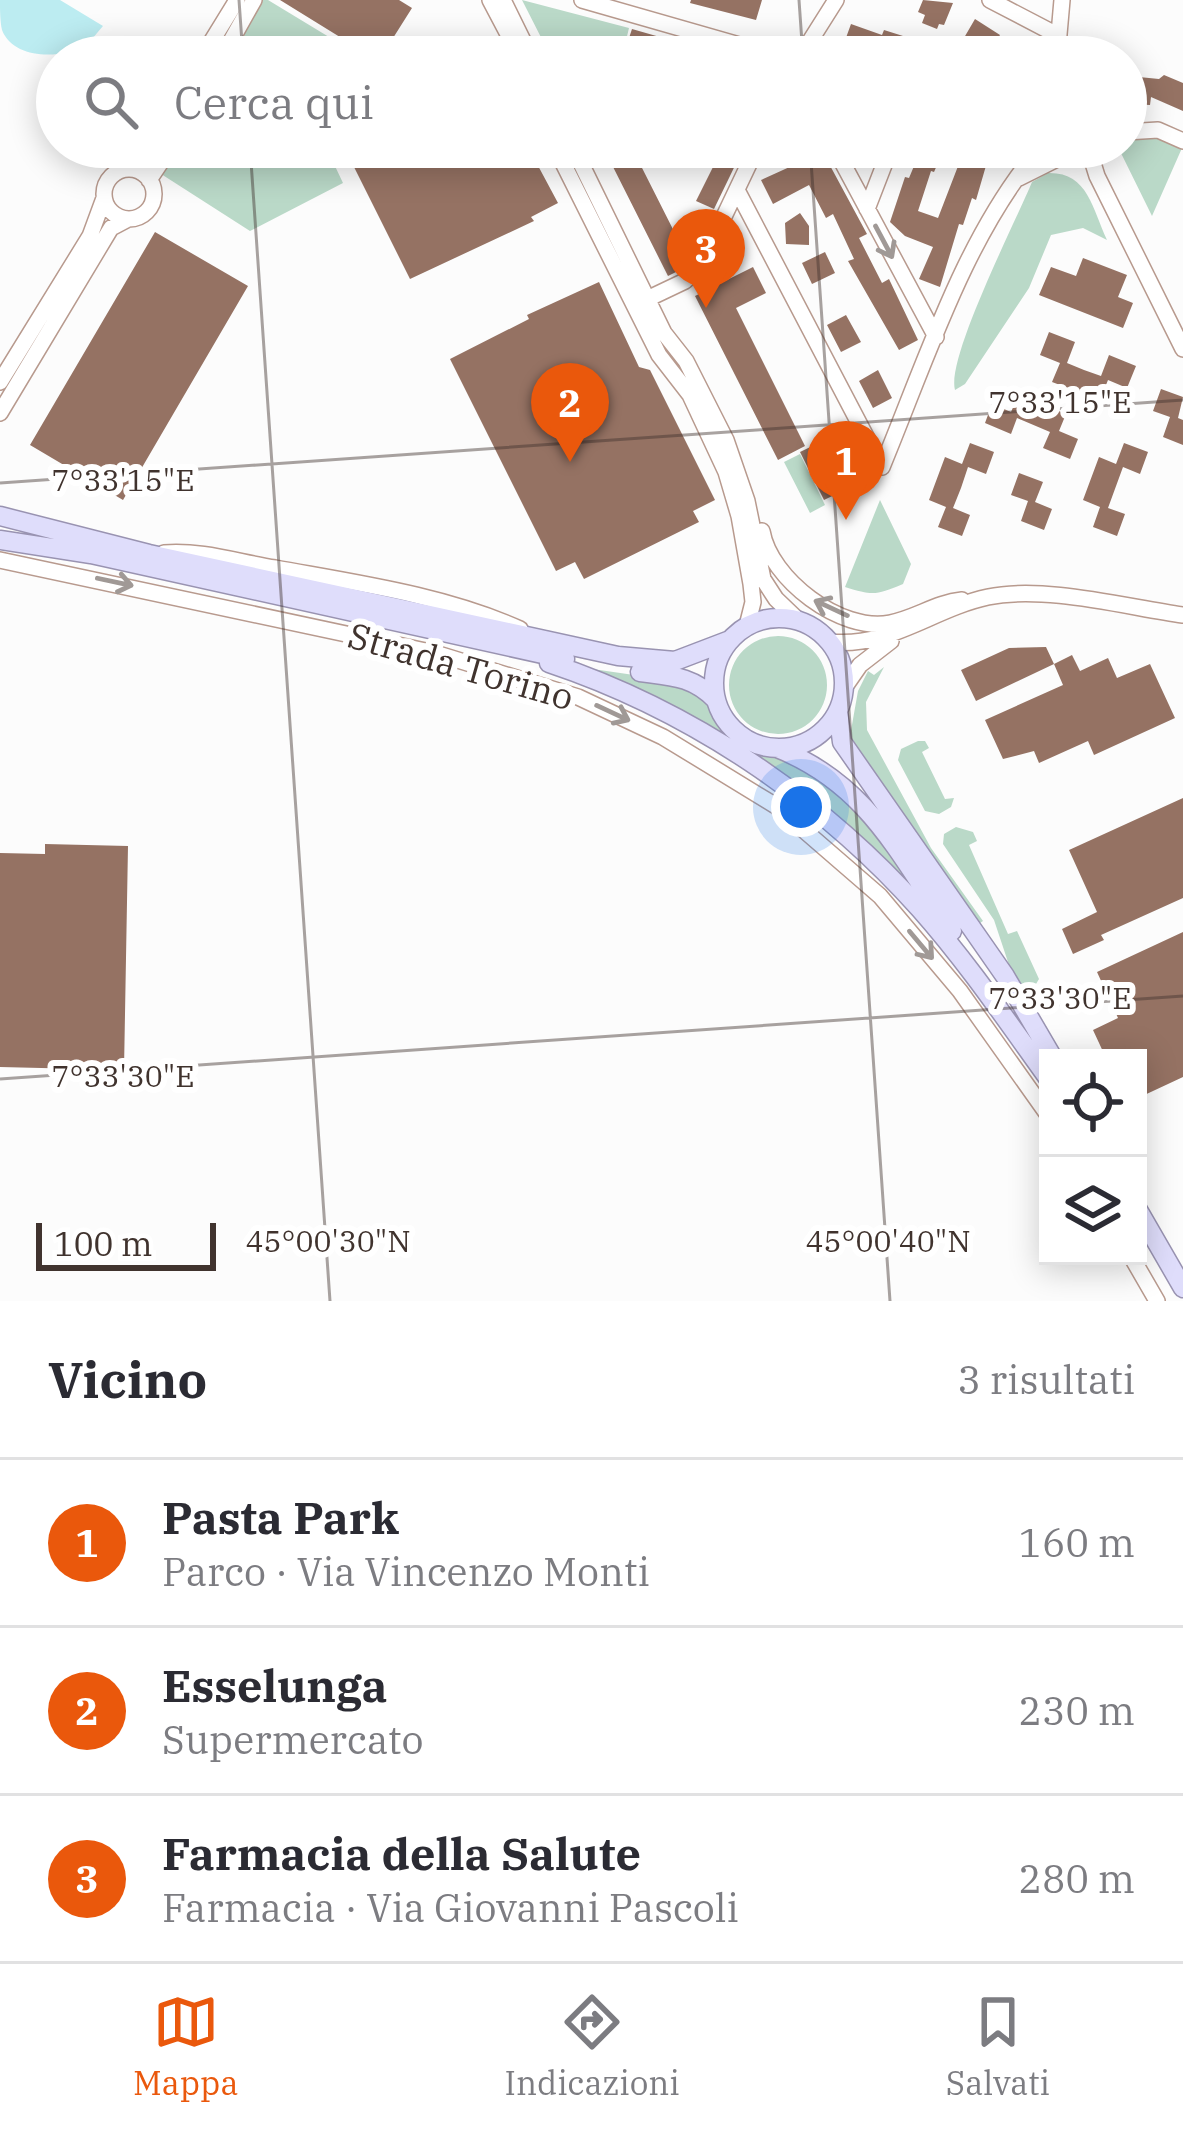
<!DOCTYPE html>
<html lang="it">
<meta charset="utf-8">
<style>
body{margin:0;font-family:"IBM Plex Serif",serif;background:#f7f7f7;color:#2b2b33}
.controls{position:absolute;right:36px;bottom:36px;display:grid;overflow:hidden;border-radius:0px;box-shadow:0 6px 30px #0003}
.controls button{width:108px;height:108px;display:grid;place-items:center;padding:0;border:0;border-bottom:3px solid #e1e1e2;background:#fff;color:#2b2b33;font:60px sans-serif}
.scale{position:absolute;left:36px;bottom:30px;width:180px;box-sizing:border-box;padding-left:12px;border:6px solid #40332e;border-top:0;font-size:33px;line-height:42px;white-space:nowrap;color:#40332e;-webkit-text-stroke:9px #fff;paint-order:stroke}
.you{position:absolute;left:801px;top:807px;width:42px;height:42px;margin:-30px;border:9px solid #fff;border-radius:50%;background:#1a73e8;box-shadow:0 0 0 18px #1a73e833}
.badge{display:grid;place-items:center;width:78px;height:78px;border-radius:50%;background:#ea580c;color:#fff;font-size:39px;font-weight:700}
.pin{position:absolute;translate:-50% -99px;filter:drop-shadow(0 3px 6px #0008)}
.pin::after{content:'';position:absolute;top:63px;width:42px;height:36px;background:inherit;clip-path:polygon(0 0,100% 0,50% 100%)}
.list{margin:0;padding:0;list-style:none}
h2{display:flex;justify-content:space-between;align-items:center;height:156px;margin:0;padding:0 48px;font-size:51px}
h2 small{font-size:39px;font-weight:400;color:#7c7c81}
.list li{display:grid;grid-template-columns:78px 1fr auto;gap:36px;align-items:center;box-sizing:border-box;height:168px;padding:0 48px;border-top:3px solid #e1e1e2}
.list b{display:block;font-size:45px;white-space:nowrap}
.list p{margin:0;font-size:39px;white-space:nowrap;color:#7c7c81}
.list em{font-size:39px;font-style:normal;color:#7c7c81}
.icon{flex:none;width:66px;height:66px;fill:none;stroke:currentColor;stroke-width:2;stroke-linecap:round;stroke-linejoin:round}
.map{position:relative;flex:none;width:1183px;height:1301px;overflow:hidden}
.search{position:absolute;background:#fff;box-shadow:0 6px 30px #0003;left:36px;right:36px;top:36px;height:132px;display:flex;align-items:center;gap:30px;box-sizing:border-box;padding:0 42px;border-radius:66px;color:#7c7c81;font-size:45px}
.sheet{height:660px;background:#fff}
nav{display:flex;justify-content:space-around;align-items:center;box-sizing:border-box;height:168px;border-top:3px solid #e1e1e2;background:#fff;font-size:33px;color:#7c7c81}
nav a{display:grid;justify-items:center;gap:6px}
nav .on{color:#ea580c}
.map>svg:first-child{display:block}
</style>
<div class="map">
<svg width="1183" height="1301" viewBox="0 0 1183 1301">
<rect width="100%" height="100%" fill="#fcfcfc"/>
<path fill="#bad9c8" d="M262 0H268L362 57H228Z
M522 0 629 28 622 57H551Z
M1158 137 1182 148 1152 216 1118 147H1126V141Z
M173 147H326L343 183 250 231 158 172Z
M1048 173C1088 172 1092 208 1107 240L1083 228 1051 235 1029 288 965 384 955 390C946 358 1016 221 1032 182Z
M800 454 825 505 810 513 784 462Z
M880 500 911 564 903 584C876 595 874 596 845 587Z
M729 685a49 49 0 1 1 98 0a49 49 0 1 1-98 0Z
M579 667 682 682 706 698 717 723 737 743 792 761 849 796 918 891 915 895 857 837Z
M884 667 866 702 867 730 931 848 983 921 980 923 850 736 858 691 868 671 874 675Z
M918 741H925L929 748 922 752 945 799 954 798 951 807 939 814 925 811 898 760 901 749Z
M956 827 973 832 977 841 969 845 1008 934 1017 931 1039 979 1033 989 1020 985 1010 968 994 920 943 844 944 834Z"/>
<path fill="#bcecf1" d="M0 0H60L103 26C96 34 90 43 82 47 59 59 13 59 2 30 0 21 0 9 0 0Z"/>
<path fill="#957263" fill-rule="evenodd" d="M280 0H399L412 8 388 46 369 55Z
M691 0H762L756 20 690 3Z
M923 0 953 3 944 25 939 24 937 29 922 23 925 15 918 12Z
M975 19 1000 35 987 57 961 43Z
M851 24 882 35 884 30 903 36 896 57 864 47 862 52 843 46Z
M632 29 719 54V57H645L625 50Z
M458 36 475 40 483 57H417Z
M1164 75 1183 83V111L1151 97 1150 105 1127 104 1129 76 1159 79Z
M344 147H528L558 203 531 217 534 221 410 279Z
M603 147H646L635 154 689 261 678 271 668 276Z
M723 147H744L714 209 696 201Z
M799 147H820L867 234 859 238 882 283 889 279 918 340 899 350 848 261 854 259 833 214 826 218 809 185 773 204 761 180 805 160Z
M922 147H980L990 152 976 200 972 198 963 225 959 224 940 287 919 279 933 247 905 236 890 222 905 177 909 178ZM942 154 960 161 938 218 918 211 931 171 934 172Z
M800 213 809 226V245L786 244 785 223Z
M155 232 248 286 123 500 30 445Z
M825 252 835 273 812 284 802 263Z
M1083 258 1127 275 1118 297 1133 303 1123 328 1039 295 1051 267 1076 276Z
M753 267 766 293 736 308 805 446 778 460 695 296Z
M599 282 639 367 650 370 715 500 693 511 699 522 584 579 575 562 556 571 450 359 529 319 527 315Z
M846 315 861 342 841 352 827 325Z
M1049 332 1075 342 1067 363 1084 370 1101 376 1109 355 1136 366 1127 388 1108 380 1100 400 1052 382 1060 363 1040 355Z
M878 370 892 398 873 408 859 381Z
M1161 389 1183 397 1178 418 1183 420V445L1163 437 1170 417 1153 411Z
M1019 394 1066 414 1059 431 1078 439 1070 459 1043 448 1050 432 1017 418 1011 434 985 423 992 404 1011 412Z
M833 436 837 443 845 439 849 448 841 452 857 484 824 500 800 452Z
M970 443 994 452 986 474 968 467 961 488 953 508 970 515 962 536 938 527 946 507 929 500 945 457 962 464Z
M1124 443 1148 452 1140 474 1123 467 1108 508 1125 514 1117 536 1093 527 1100 507 1083 500 1099 457 1116 464Z
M1019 473 1043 482 1035 502 1052 509 1044 530 1021 521 1028 501 1011 495Z
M1046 647 1054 664 976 701 961 670 1009 648Z
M1072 655 1080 671 1108 658 1117 678 1150 664 1175 718 1094 755 1088 741 1039 763 1034 751 1003 759 985 720 1063 685 1054 664Z
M1183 798V898L1101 935 1104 940 1073 954 1062 929 1097 912 1069 850Z
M45 844 128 846 124 1070 0 1067V853L45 854Z
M1183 932V1077L1138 1098V1058H1106L1093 1030 1118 1018 1097 972Z"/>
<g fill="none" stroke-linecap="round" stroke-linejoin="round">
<g stroke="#b89a8e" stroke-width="18">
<path id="minor" d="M490 0 520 57
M503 0 531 57
M582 0 781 57
M990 0 1059 36
M807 48 828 57
M202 57 237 0
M222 57 254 0
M800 57 836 0
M1057 57 1062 0
M1126 132 1158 130 1183 141
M555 147 659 355 690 395 726 472 739 516 751 584 753 602 747 626
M573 147 664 333 686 361 726 440 747 501 763 579 776 599 799 621
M834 147 936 337
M1001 147 1027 163
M1088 147 1097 176 1183 349
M125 169 146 147
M104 194a25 25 0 1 1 50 0a25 25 0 1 1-50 0Z
M1019 178 1061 157
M149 180 171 147
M738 192 882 467
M867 209 891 147
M643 301 685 281 700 267 757 147
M0 382 90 236 104 198
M0 413 111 228 128 219
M882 467C926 361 966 233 1041 147
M762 531C770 579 841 633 890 623 916 618 935 603 962 600
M164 553C203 550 237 562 275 568 357 583 444 595 520 629
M0 560 435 653 578 697 663 737 776 806 880 896 960 991 1048 1115
M830 642C890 648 932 609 988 597 1044 585 1126 607 1183 615
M844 688 860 665 891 641
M1131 1256 1157 1301"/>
</g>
<g stroke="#9993b1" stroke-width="21">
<path id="major" d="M0 516 149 554 618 656 675 661 730 640
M0 540 91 554 565 659
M714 683a65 65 0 1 1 130 0a65 65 0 1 1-130 0Z
M549 663C690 710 821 798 920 909 967 962 1007 1021 1048 1078
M640 672C671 676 693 676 716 700
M838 711 842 742 1005 976 1053 1058
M777 748C868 784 899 855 952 931
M1138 1210 1183 1288"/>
</g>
<use href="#minor" stroke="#fff" stroke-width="15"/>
<use href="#major" stroke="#dfddfb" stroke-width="18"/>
</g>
<defs><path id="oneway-shaft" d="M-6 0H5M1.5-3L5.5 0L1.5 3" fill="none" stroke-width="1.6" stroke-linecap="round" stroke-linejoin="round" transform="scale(3)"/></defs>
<g stroke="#a09996">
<use href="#oneway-shaft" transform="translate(884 242) rotate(62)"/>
<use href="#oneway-shaft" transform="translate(115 582) rotate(12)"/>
<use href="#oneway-shaft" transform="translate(831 608) rotate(-155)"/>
<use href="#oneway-shaft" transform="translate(613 713) rotate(25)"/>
<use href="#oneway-shaft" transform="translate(921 945) rotate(50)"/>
</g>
<path fill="none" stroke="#40332e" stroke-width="3" stroke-opacity="0.45" d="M239 0 243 57M799 0 803 57M250 147 330 1301M810 147 890 1301M0 483 1183 400M0 1079 1183 996"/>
<g text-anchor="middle" stroke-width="12" stroke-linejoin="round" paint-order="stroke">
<g font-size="36" fill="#40332e" stroke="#fff">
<text transform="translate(461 666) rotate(16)" y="13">Strada Torino</text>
</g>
</g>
<g font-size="30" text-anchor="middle" fill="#40332e" stroke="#fff" stroke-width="12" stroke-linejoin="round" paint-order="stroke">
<text x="1060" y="413">7°33'15"E</text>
<text x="123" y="491">7°33'15"E</text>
<text x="1060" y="1009">7°33'30"E</text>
<text x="123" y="1087">7°33'30"E</text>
<text x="328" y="1252">45°00'30"N</text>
<text x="888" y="1252">45°00'40"N</text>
</g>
</svg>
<div class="controls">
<button><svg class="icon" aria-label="locate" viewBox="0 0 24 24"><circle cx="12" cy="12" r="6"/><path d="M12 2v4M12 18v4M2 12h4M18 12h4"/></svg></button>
<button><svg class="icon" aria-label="layers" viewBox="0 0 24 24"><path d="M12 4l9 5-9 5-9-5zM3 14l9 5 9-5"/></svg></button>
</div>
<div class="scale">100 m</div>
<div class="you"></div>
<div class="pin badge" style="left:846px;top:520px">1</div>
<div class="pin badge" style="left:570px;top:462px">2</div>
<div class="pin badge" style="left:706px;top:308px">3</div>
<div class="search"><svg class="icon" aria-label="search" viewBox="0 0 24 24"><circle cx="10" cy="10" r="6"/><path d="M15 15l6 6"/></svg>Cerca qui</div>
</div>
<section class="sheet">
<h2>Vicino<small>3 risultati</small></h2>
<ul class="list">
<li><span class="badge">1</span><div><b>Pasta Park</b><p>Parco · Via Vincenzo Monti</p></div><em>160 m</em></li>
<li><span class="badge">2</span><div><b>Esselunga</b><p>Supermercato</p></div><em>230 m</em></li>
<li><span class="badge">3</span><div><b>Farmacia della Salute</b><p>Farmacia · Via Giovanni Pascoli</p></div><em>280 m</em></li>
</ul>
</section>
<nav>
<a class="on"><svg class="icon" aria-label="map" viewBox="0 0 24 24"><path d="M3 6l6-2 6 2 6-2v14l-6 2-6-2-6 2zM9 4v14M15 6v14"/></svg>Mappa</a>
<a><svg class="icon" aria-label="directions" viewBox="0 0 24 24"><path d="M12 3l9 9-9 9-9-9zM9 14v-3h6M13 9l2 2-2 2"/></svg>Indicazioni</a>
<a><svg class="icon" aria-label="saved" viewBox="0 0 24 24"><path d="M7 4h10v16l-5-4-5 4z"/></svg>Salvati</a>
</nav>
